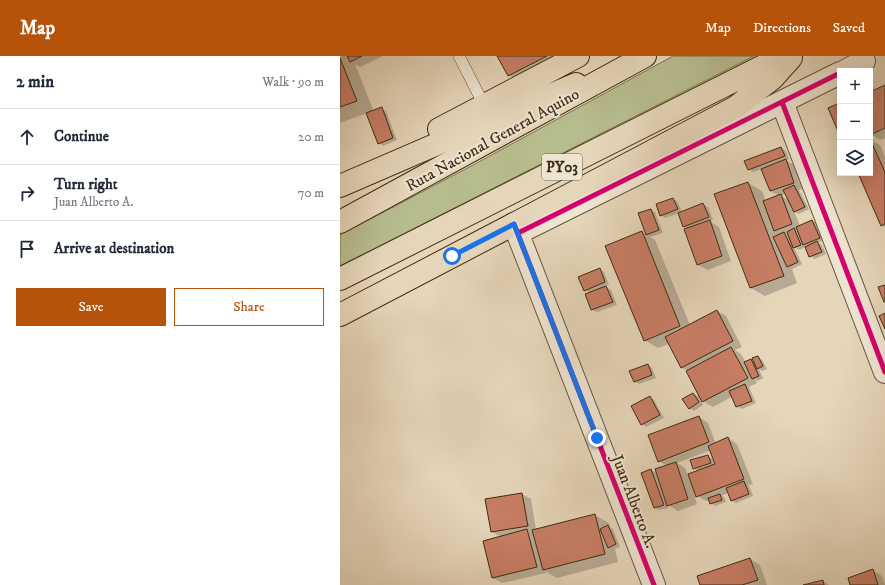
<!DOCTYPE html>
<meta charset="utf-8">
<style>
body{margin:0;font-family:"IM FELL DW Pica",serif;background:#f6f6f7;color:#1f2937}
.controls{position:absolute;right:12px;top:12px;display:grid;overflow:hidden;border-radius:0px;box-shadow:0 4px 16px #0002}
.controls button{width:36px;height:36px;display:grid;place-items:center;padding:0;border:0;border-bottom:1px solid #e0e1e3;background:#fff;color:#1f2937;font:20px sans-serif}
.stop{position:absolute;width:12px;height:12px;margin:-9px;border:3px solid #1a73e8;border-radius:50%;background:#fff}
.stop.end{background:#1a73e8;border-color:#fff;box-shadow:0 1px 4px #0008}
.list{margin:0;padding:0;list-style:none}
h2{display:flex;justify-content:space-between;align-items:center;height:52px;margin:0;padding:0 16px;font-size:17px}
h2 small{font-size:13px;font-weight:400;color:#747a83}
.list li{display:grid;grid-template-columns:26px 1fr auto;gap:12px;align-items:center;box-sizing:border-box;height:56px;padding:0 16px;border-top:1px solid #e0e1e3}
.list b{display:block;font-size:15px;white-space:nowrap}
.list p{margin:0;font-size:13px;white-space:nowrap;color:#747a83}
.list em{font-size:13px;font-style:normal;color:#747a83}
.actions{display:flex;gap:8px;padding:12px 16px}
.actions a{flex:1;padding:9px 0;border:1px solid #b45309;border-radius:0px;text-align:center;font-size:14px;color:#b45309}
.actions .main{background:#b45309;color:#fff}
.icon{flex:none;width:22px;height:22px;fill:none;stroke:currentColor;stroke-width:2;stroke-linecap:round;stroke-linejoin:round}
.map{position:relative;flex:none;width:545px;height:529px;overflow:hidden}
header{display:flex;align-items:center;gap:24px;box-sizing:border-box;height:56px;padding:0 20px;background:#b45309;color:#fff}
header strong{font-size:19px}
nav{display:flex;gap:22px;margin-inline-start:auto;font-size:14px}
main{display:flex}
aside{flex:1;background:#fff}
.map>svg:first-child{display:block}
</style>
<header>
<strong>Map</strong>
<nav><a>Map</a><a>Directions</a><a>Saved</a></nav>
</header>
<main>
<aside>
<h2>2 min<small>Walk · 90 m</small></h2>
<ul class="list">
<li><svg class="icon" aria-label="ahead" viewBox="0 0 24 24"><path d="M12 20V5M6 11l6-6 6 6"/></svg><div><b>Continue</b></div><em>20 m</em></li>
<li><svg class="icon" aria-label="right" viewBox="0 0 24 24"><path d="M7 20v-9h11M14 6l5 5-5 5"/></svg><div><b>Turn right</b><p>Juan Alberto A.</p></div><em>70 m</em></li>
<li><svg class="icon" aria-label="arrive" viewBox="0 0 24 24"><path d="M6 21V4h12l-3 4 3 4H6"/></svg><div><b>Arrive at destination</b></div></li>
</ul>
<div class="actions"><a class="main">Save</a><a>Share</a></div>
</aside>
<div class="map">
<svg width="545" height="529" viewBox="0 0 545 529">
<rect width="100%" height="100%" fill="#e5d5b9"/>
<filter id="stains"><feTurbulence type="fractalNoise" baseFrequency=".005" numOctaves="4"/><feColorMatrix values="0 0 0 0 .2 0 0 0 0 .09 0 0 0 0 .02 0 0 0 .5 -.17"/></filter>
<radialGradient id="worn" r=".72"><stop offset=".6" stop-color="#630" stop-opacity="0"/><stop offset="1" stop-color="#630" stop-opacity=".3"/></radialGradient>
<path fill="#b7bc8d" stroke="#7b7450" d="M333 0H414L0 210V179L135 108Z"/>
<path fill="#0003" fill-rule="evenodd" d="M0 0H43L20 11 15 8 34 56 41 53 46 55 57 84 43 90 39 87 27 57 0 67Z
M159 0H216L173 22 169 19Z
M545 30V82L540 84 531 78 534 86 540 89 545 101V171L541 169 519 117H530V37Z
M441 92 446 95 449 103 445 104 456 110 463 132 459 134 469 153 459 158 454 155 460 170 472 165 477 167 484 184 478 187 482 189 486 198 475 203 470 200 466 191 459 194 454 191 462 208 452 213 457 227 425 240 411 232 408 127 422 135 426 145 439 140 430 135 422 113 413 116 409 113ZM446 138 449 144 441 140Z
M333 143 337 145 342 156 363 148 368 151 373 164 369 165 379 171 391 205 368 214 358 209 348 173 344 170 339 157 325 162 321 159Z
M311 154 315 156 323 177 310 181 315 184 350 269 377 255 386 260 402 291 395 294 401 298 406 307 411 304 415 306 418 301 422 304 427 313 422 315 419 313 423 322 418 325 415 323 417 327 409 331 416 347 402 353 397 350 393 340 373 351 363 345 348 315 342 312 329 288 318 292 304 284 302 176 308 180 299 158Z
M259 213 264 216 269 229 265 230 271 234 277 249 257 256 252 254 250 237 245 234Z
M308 309 312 312 316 322 299 328 294 325Z
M353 338 358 340 363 349 354 355 349 352Z
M310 341 314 344 324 362 306 371 302 368Z
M359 361 368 367 376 388 388 382 397 388 413 428 409 429 413 440 396 447 391 444 388 437 381 440 384 441 386 446 375 450 371 447 370 444 366 445 354 438 357 448 338 455 327 448 328 452 319 454 315 452 311 414 318 418 327 410 319 405ZM371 394 374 403 368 400 354 412 359 415 348 419 345 412 337 407Z
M182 438 191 443 196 474 255 459 269 467 270 471 273 473 280 491 275 493 278 506 217 522 205 515 206 517 162 527 153 522 161 481 152 476Z
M410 503 420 509 427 529H361Z
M533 514 542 520 545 529H511Z
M482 525 489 529H467Z"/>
<path fill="#c77d64" stroke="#3f2c13" d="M7 0H22L10 6Z
M157 0H207L168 20Z
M0 2 17 45 0 51Z
M545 29V72L530 79V36Z
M500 47V80L488 52Z
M42 51 53 82 38 88 26 57Z
M530 83 545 116V168L541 170 518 117H530Z
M441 91 445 100 408 114 404 105Z
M446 103 454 127 430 135 421 113Z
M408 126 444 220 410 232 374 138Z
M454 129 465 151 454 156 443 134Z
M441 138 452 168 434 175 423 145Z
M333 142 338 153 320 160 316 148Z
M363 147 369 161 343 171 338 157Z
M311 153 319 174 306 179 298 157Z
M370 164 382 200 357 209 344 173Z
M472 164 480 182 463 189 456 171Z
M454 172 461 189 453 192 447 176Z
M302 175 340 270 304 285 265 190Z
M444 176 458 206 447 211 433 181Z
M477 185 482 196 469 201 465 191Z
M260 212 265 226 244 235 238 221Z
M545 229V246H544L538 231Z
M266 230 273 246 251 254 245 238Z
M377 254 393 285 341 312 325 281Z
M545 257V273L539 260Z
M391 291 408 322 362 346 346 315Z
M418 300 423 310 417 313 412 302Z
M411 303 419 320 412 323 404 306Z
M308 308 312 319 294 326 289 315Z
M405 328 412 345 396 351 389 335Z
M353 337 359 346 349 353 342 343Z
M310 340 320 359 301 369 291 350Z
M359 360 369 386 318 406 308 379Z
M388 381 404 423 356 441 348 418 375 408 368 390Z
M368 399 371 407 353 413 350 404Z
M336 406 348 443 327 450 315 413Z
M311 413 324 449 314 452 301 417Z
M404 425 409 438 391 445 386 432Z
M182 437 188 470 151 476 145 443Z
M380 438 382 444 370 448 368 442Z
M255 458 265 498 203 514 192 474Z
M268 469 276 488 268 492 260 473Z
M187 473 197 511 152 522 143 485Z
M410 502 418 524 402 529H360L357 520Z
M533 513 538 529H510L508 522Z
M483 524 484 529H463Z"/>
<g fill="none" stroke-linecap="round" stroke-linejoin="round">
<g stroke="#68563c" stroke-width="12">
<path id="lane" d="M119 0 144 49"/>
</g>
<g stroke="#68563c" stroke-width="24">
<path id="street" d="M505 15 524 5
M442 46 545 316
M174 168 314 529
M188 172 500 17"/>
</g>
<g stroke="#3f2c13" stroke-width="24">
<path id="primary" d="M99 73 238 0
M0 130 236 28
M0 259 174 168"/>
</g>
<g stroke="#3f2c13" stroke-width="24">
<path id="highway" d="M0 166 305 0
M174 168 396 51 433 22 451 2
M0 223 443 0"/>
</g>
<use href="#lane" stroke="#eee4d2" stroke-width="11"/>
<use href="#street" stroke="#eee4d2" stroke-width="22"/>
<use href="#primary" stroke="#e5d5b9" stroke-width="22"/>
<use href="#highway" stroke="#e5d5b9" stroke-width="22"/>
<g stroke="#eee4d2" stroke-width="8">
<path id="cycleway" d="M442 46 545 316
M174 168 314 529
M178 177 500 17"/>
</g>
<use href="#cycleway" stroke="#d6006c" stroke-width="5"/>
</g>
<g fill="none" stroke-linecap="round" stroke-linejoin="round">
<path stroke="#1a73e8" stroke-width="5" d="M112 200 174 168 257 382"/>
</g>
<g text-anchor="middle" stroke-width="4" stroke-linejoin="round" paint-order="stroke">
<rect fill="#eee4d2" stroke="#74634c" stroke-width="1" x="202" y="98" width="40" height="26" rx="3"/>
<g font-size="15" font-weight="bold" fill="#3f2c13">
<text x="222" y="116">PY03</text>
</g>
<g font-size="16" fill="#3f2c13" stroke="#eee4d2">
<text transform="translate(152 83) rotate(-29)" y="6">Ruta Nacional General Aquino</text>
<text transform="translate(295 445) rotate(69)" y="6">Juan Alberto A.</text>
</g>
</g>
<rect width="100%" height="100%" filter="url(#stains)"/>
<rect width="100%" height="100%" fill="url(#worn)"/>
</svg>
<div class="controls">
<button>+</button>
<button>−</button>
<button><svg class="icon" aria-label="layers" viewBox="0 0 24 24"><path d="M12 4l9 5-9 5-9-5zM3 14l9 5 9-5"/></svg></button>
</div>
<div class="stop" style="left:112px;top:200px"></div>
<div class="stop end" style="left:257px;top:382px"></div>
</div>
</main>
